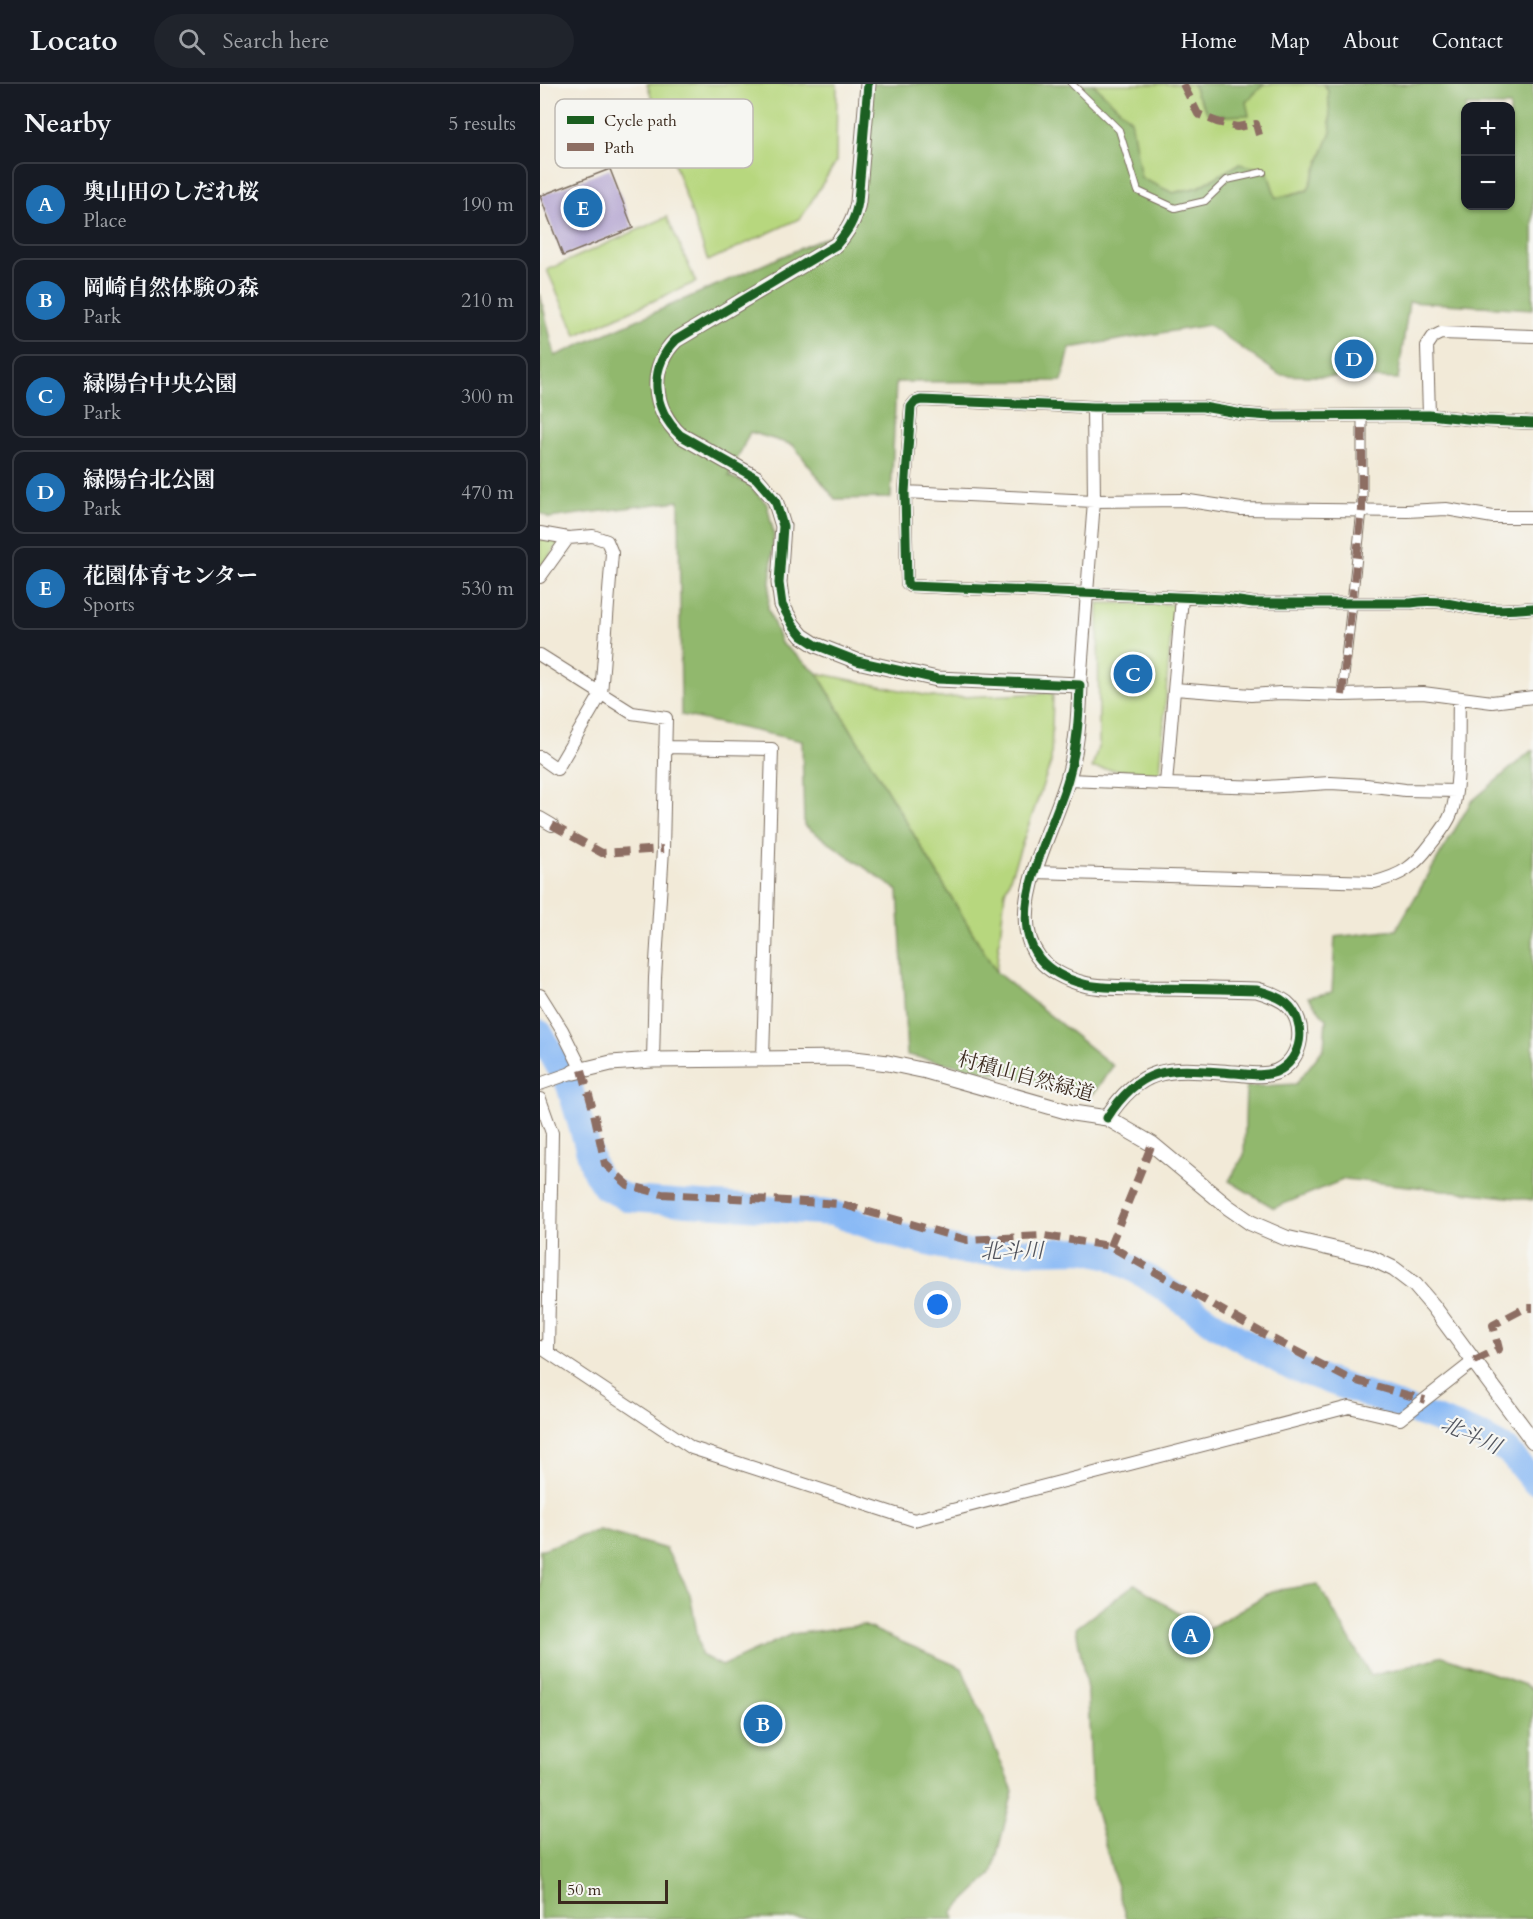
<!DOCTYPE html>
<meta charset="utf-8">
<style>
body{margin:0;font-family:Cardo,"Noto Serif JP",serif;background:#20242c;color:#f1f3f6}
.controls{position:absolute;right:18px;top:18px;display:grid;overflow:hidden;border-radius:12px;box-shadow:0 2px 4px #0004}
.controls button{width:54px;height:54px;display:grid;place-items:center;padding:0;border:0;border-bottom:2px solid #363941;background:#171b24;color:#f1f3f6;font:30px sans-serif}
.scale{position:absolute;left:18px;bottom:15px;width:110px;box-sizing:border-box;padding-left:6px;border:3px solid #3b2a1e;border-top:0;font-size:16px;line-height:21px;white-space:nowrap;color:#3b2a1e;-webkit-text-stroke:4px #f6f6f2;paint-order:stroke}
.you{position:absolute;left:398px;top:1221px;width:21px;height:21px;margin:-15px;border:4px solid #fff;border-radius:50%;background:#1a73e8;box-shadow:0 0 0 9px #1a73e833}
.badge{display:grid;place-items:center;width:39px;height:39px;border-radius:50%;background:#1f6fb2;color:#fff;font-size:20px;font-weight:700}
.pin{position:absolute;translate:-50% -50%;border:3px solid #fff;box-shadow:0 2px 6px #0006}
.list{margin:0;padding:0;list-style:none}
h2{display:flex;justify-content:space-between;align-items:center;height:78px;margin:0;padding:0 24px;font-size:26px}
h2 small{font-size:20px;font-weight:400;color:#9ea1a6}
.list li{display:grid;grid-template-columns:39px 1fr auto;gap:18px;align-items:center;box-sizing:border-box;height:84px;margin:0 12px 12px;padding:0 12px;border:2px solid #363941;border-radius:12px}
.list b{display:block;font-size:22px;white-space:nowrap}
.list p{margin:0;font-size:20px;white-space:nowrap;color:#9ea1a6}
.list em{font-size:20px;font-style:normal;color:#9ea1a6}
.icon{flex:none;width:33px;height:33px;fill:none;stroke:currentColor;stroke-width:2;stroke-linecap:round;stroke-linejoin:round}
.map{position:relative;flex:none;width:993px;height:1835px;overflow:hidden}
header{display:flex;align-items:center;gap:36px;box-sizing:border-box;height:84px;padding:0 30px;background:#171b24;border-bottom:2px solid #363941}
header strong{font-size:28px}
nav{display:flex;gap:33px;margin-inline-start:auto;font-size:21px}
.search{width:420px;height:54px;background:#20242c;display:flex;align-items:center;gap:15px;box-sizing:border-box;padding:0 21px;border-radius:33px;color:#9ea1a6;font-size:22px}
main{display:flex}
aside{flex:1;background:#171b24}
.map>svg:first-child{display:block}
</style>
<header>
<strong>Locato</strong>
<div class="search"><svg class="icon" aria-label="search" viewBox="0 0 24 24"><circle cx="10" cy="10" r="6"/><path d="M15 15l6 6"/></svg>Search here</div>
<nav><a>Home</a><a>Map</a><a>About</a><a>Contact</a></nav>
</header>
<main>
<aside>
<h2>Nearby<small>5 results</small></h2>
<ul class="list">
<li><span class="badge">A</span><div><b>奥山田のしだれ桜</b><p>Place</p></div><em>190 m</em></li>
<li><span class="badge">B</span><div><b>岡崎自然体験の森</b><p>Park</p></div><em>210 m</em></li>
<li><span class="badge">C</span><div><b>緑陽台中央公園</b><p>Park</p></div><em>300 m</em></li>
<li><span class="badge">D</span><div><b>緑陽台北公園</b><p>Park</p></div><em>470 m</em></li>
<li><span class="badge">E</span><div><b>花園体育センター</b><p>Sports</p></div><em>530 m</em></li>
</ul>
</aside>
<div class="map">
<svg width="993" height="1835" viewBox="0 0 993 1835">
<rect width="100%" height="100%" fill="#f6f6f2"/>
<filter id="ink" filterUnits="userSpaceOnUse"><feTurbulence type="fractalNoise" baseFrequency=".0167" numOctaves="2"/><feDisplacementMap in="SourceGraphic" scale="12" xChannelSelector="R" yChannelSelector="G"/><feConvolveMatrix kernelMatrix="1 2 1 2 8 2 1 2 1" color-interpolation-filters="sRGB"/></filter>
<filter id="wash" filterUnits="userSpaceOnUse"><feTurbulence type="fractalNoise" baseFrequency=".008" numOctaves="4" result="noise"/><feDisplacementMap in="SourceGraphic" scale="24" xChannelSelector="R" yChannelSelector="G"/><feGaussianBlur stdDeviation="1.35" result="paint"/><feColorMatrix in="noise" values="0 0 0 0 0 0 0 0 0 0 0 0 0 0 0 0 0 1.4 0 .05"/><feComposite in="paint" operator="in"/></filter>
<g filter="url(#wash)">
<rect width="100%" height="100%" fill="#f2ead8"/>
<path fill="#b7d77e" stroke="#79804e" stroke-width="1.5" d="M107 0H297L296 78 261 134 168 177Z
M553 0H653L656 10 706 18 724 0H783L788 6 791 48 768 106 735 114 699 80 659 103 633 109 600 94 591 36Z
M127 133 156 198 36 251 7 186Z
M0 454 20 458 0 484Z
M558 519 633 520 620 689 552 684 559 660Z
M277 589 399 614 513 609 511 678 465 808 456 888Z"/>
<path fill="#91b86d" stroke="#667146" stroke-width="1.5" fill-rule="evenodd" d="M324 0H553L591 36 601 94 633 109 659 103 699 80 727 86 736 114 768 106 791 48 788 6 783 0H964L969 3 976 0H993V225L869 218 858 295 740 291 669 241 530 264 522 297 356 298 351 414 295 415 253 361 210 348 189 392 208 400 227 420 234 450 228 524 241 559 277 589 456 888 573 982 553 1010 367 971 358 807 264 741 262 657 141 631 139 417 9 434 0 428V210L15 272 309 143ZM926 22H970V122H926Z
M653 0H724L706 18 709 31 685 32 668 29 656 10Z
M991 667H993V1116L805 1095 734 1124 689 1097 704 1071 706 1003 756 1000 784 964 786 935 768 913 792 908 795 853 856 846 931 718Z
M59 1446 126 1465 150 1510 161 1571 182 1582 252 1550 323 1541 422 1584 473 1707 452 1790 413 1828 415 1835H0V1707L3 1700 0 1696V1466Z
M595 1500 665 1547 732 1507 778 1500 831 1592 903 1572 985 1601 993 1606V1835H586L552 1714 548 1612 536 1544Z"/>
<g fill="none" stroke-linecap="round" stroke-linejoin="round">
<path stroke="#89b9f5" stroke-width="26" d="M0 949 29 1001 55 1088 65 1103 89 1115 292 1129 359 1152 427 1168 544 1166 570 1172 609 1194 676 1241 750 1283 937 1350 968 1367 993 1397"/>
</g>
<g id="blocks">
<path fill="#ae9ece" d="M70 85 93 144 23 172 0 112Z"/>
</g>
</g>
<g filter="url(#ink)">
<use href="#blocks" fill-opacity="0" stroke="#7b6d5f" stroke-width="1.5"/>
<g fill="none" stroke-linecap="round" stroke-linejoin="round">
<g stroke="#7b6d5f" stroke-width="8">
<path id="service" d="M532 0 579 46 598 107 635 124 665 117 687 96 723 88"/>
</g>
<g stroke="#7b6d5f" stroke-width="11">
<path id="pedestrian" d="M802 611 822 426V332"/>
</g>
<g stroke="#7b6d5f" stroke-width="14">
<path id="minor" d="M889 331 887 262 893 253 901 249 993 252
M993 339 946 337 889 331 730 332 703 330 663 323H553L381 316 375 318 371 323 365 408 367 499 370 502 685 515 713 519H871C896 514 917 522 941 525 958 527 976 525 993 524
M365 408 554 417 643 416 701 425 867 427 906 425 953 433H993
M0 449 28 454 53 452 67 457 72 469 61 610 17 685 0 673
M0 493 28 454
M0 571 92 629 126 634 123 765 115 894 113 976
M540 601 554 417 553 323
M635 605 711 611 740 609 802 611 883 609 952 618 993 613
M125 663 232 665 223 974
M528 696 626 700 642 514
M626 700 725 703 790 699 826 701 865 706 916 707
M0 734 12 741
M494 788 835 798C862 791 874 783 891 760 898 751 907 741 911 730 921 703 918 645 919 615
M0 911 22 946 42 986
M0 1000 34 988
M0 1015 12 1049 8 1268
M0 1263 152 1364 374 1436 809 1323 860 1335 934 1277"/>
</g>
<g stroke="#7b6d5f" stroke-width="17">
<path id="tertiary" d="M328 0 318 118C315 136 308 147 296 161L136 256C108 284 112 324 140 351L216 394 235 416 243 442 239 499 242 521 253 541 262 552 276 561 317 577 397 595 540 601C539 633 537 664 528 695 509 762 436 871 544 900 562 905 583 903 603 904 641 904 679 905 717 906 727 909 737 912 746 919 768 938 763 976 736 988 723 993 708 990 695 989 635 985 603 977 567 1034
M34 988 71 979 113 976 306 974 348 979 386 987 533 1029 567 1034 612 1060 688 1123 711 1139 746 1154 829 1173 854 1185 875 1201 893 1222 993 1357"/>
</g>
<use href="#service" stroke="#fff" stroke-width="6"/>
<use href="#pedestrian" stroke="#fff" stroke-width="9"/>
<use href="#minor" stroke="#fff" stroke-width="12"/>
<use href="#tertiary" stroke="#fff" stroke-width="15"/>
<path stroke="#8d6e63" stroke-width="8" stroke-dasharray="15 8" stroke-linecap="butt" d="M643 0 658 30 677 38 697 43 716 40 719 51
M802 611 822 426V332
M12 741 62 769 123 765
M42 986 54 1029 65 1080 88 1101 122 1110 301 1120 427 1156 504 1152 570 1162 729 1253 807 1294 885 1316
M570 1162 612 1060
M934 1277 959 1265 953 1241 985 1224H993"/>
<g stroke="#f6f6f2" stroke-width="13">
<path id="cycleway" d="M328 0 318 118C315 136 308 147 296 161L136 256C108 284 112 324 140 351L216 394 235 416 243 442 239 499 242 521 253 541 262 552 276 561 317 577 397 595 540 601C539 633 537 664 528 695 509 762 436 871 544 900 562 905 583 903 603 904 641 904 679 905 717 906 727 909 737 912 746 919 768 938 763 976 736 988 723 993 708 990 695 989 635 985 603 977 567 1034
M993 339 946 337 889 331 730 332 703 330 663 323H553L381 316 375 318 371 323 365 408 367 499 370 502 685 515 713 519H871C896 514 917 522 941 525 958 527 976 525 993 524"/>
</g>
<use href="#cycleway" stroke="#1b5e20" stroke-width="9"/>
</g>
</g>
<g text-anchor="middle" stroke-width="4.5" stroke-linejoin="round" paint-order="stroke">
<g font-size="20" fill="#3b2a1e" stroke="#f6f6f2">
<text transform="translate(486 992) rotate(15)" y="7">村積山自然緑道</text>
</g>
<g font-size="21" font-style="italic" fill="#52555e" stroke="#f6f6f2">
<text transform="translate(472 1167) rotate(-1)" y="7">北斗川</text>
<text transform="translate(931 1351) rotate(24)" y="7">北斗川</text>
</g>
</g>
<rect x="15" y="15" width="198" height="69" rx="9" fill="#f6f6f2" stroke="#beb9b2" stroke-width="1.5"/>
<rect x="27" y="32" width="27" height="8" fill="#1b5e20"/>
<rect x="27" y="59" width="27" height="8" fill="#8d6e63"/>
<g font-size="16" fill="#3b2a1e">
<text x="64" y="42">Cycle path</text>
<text x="64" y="69">Path</text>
</g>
</svg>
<div class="controls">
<button>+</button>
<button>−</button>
</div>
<div class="scale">50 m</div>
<div class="you"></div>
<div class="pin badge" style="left:651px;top:1551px">A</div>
<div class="pin badge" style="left:223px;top:1640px">B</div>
<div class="pin badge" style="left:593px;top:590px">C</div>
<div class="pin badge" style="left:814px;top:275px">D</div>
<div class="pin badge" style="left:43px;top:124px">E</div>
</div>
</main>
